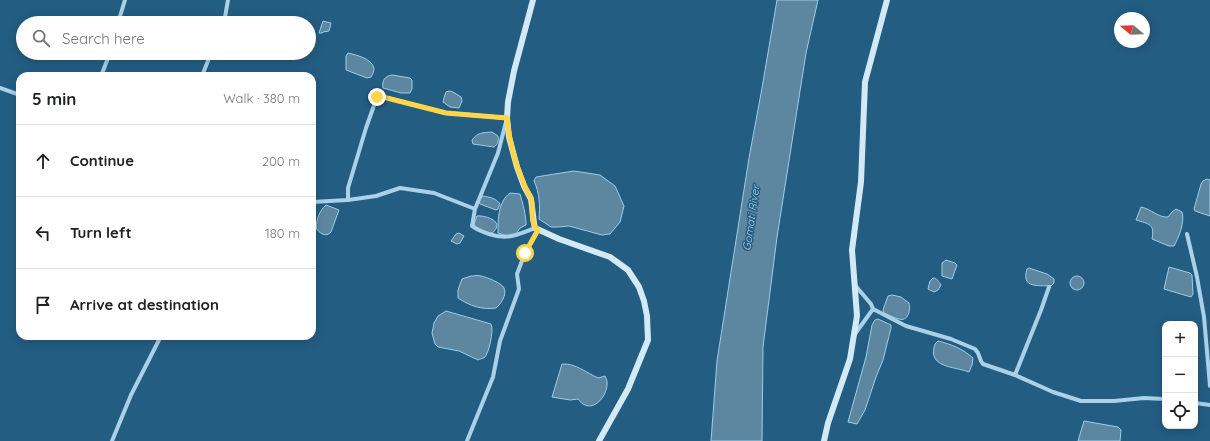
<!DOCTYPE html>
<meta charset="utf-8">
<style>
body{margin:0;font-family:Quicksand,sans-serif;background:#f6f6f6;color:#202124}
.controls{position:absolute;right:12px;bottom:12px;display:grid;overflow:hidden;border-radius:8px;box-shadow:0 2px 10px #0003}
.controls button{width:36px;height:36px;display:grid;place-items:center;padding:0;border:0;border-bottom:1px solid #e0e0e0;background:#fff;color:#202124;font:20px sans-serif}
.compass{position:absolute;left:1114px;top:12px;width:36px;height:36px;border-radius:50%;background:#fff;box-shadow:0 2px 10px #0003;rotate:289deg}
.stop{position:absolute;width:12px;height:12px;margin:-9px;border:3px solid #ffd54a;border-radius:50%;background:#fff}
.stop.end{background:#ffd54a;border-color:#fff;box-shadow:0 1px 4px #0008}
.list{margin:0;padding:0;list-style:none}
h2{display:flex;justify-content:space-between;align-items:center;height:52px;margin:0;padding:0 16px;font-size:17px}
h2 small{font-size:13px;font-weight:400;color:#757577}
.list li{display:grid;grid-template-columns:26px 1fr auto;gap:12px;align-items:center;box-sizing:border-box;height:72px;padding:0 16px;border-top:1px solid #e0e0e0}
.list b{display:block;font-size:15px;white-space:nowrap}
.list em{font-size:13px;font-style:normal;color:#757577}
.icon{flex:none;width:22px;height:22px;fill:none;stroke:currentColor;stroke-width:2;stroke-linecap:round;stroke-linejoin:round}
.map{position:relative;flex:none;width:1210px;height:441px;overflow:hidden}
.search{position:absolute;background:#fff;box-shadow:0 2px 10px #0003;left:16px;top:16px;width:300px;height:44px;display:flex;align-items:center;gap:10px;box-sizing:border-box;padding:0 14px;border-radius:22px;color:#757577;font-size:15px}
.panel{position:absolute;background:#fff;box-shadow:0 2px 10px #0003;left:16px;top:72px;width:300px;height:268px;border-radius:12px}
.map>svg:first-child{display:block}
</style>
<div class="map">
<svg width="1210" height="441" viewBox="0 0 1210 441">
<rect width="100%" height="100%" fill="#235d82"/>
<path fill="#5d86a0" stroke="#9ecee8" d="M777 0H818L806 53 777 237 763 347 762 441H711L717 361 749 158 762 88Z
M323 21 331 23 329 31 323 32 322 33H319Z
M348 53C356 55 371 58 374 68 374 71 373 74 371 77L367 78 346 70V56Z
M392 75 410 78 412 80V89L410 93H401L383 88C382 80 385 76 392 75Z
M449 91 453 92 461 97 462 101 459 108 450 107 443 102 444 98 446 92Z
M492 132 498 136C499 141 498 144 494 147L473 144 472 140C478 132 482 133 492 132Z
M574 171 600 175 615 186 624 206 620 222 610 234 602 235 569 226 558 227H551L539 219C540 206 540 194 534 181L536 177Z
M1207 179 1210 180V216L1195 211 1194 209 1201 184 1203 181Z
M510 193 520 194C523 205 526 214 526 225L520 228 516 234 507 236 498 233C498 219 498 202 510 193Z
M483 196C489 197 496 198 500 204L498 209 496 210 480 204 479 202 481 198Z
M326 205 339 210 331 232C326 238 319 233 316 228 317 219 319 211 326 205Z
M1141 207C1151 209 1159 218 1168 217L1172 212 1176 209 1182 212C1185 222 1179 237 1174 246H1169L1152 239C1155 224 1149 224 1136 220Z
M477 216C483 215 503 220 495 230 494 232 492 233 490 233 485 233 479 228 475 226L474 224Z
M459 233 464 236 460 243 457 244 451 241 456 234Z
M946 260 955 263 957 265 952 279 942 276V263Z
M1169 267 1190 273 1192 275 1193 294 1191 297 1164 289Z
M1029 268 1047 274 1054 279V283L1051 286C1038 285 1021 289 1027 269Z
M471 276C474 276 478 275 481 276 486 277 502 283 504 288 507 295 501 304 496 308 482 310 470 306 458 298V290L462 279Z
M1070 283a7 7 0 1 1 14 0a7 7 0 1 1-14 0Z
M933 278C937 278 939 282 941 285L938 290 934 292 928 289 930 281Z
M892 295 901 297 909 303C911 310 908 322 899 319 894 318 889 315 884 313L883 310 888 296Z
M446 311 491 324C494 330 489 354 484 358 483 358 478 360 478 360L459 351 438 347 435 344 432 333 434 323 438 316Z
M878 319 891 325V328L883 360 876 377 865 410 857 424 848 422 866 357 872 325 875 320Z
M938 341C951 344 963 349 973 358L972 365 969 372C953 366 927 368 935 344Z
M562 364C575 363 587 373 598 378L605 376C613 388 597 413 583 404 581 403 580 401 578 399L570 400 552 397Z
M1084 421 1118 427 1121 430 1120 441H1078Z"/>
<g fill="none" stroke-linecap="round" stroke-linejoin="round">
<path stroke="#aad1e7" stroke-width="4" d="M118 23 125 0
M224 23 228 0
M101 76 110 53
M202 76 211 53
M0 88 20 95
M312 202 348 200 376 196 400 188 434 193 475 209 498 153 507 118 446 113 379 96 377 97 366 128 348 188V200
M475 209 472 226C477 230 483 232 489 234 507 240 518 235 535 228
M1187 234 1197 277 1204 317 1210 386
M854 284 871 304 873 309
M855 334 873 309 906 326 951 339 975 349 978 353 981 361 983 364 1015 375 1041 310 1049 287
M1015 375 1053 392 1081 401H1114L1144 398 1165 399
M1195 403 1210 405
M112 441 131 395 161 336
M467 441 493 377 500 341 519 289 517 274 525 253 538 230"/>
<path stroke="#d4e9f6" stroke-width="6" d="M533 0 514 71 508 102 507 118 509 137 517 167 524 186 531 199 534 223 535 228 559 239 610 257 628 270 639 287 644 301 647 316 648 340 628 389 599 441
M824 441 828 423 850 359 857 316 852 250 861 182 865 82 887 0"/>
</g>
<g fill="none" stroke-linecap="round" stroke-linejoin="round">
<path stroke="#ffd54a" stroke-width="5" d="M377 97 379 96 446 113 507 118C509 141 515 163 524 184 525 189 529 193 531 198 534 207 529 224 538 230L525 253"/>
</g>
<g text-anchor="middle" stroke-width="3" stroke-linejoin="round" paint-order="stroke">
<g font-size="11" font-style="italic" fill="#b6daef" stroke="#235d82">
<text transform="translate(751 218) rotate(-82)" y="4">Gomati River</text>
</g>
</g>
</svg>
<div class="controls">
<button>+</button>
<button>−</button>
<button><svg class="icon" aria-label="locate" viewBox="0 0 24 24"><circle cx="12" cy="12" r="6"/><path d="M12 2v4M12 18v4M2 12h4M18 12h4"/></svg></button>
</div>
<svg class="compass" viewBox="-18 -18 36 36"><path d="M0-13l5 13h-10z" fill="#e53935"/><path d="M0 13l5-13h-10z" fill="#757577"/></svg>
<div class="stop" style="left:525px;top:253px"></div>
<div class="stop end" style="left:377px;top:97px"></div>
<div class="search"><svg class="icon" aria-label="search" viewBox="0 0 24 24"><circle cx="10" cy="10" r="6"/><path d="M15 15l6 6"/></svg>Search here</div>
<section class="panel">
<h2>5 min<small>Walk · 380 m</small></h2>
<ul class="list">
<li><svg class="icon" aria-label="ahead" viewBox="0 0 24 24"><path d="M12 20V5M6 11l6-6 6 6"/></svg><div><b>Continue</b></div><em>200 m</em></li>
<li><svg class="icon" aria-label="left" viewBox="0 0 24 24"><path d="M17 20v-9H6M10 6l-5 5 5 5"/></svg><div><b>Turn left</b></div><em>180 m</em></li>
<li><svg class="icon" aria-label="arrive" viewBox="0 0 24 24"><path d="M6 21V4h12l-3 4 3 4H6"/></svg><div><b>Arrive at destination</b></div></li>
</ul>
</section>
</div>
